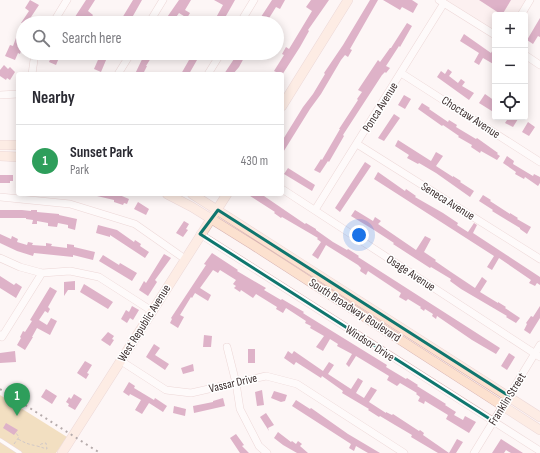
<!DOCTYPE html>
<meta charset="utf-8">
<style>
body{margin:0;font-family:"Sofia Sans Condensed",sans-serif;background:#f2f2f3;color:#2b2b33}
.controls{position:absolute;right:12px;top:12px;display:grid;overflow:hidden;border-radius:4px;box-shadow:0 2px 10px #0003}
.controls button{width:36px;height:36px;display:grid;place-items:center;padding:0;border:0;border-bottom:1px solid #e1e1e2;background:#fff;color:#2b2b33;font:20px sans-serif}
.you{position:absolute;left:359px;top:235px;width:14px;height:14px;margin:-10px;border:3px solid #fff;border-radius:50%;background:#1a73e8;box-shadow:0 0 0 6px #1a73e833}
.badge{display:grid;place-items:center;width:26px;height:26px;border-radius:50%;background:#468799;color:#fff;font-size:13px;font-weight:700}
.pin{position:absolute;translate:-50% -33px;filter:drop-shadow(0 1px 2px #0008)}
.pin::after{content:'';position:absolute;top:21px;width:14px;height:12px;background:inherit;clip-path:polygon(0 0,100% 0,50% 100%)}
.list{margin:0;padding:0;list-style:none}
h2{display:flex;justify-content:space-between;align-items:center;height:52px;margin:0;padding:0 16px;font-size:17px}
h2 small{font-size:13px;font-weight:400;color:#7c7c81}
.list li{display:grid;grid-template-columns:26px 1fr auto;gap:12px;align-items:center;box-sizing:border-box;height:72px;padding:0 16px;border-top:1px solid #e1e1e2}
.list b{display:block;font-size:15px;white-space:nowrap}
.list p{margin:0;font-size:13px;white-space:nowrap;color:#7c7c81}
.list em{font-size:13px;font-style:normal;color:#7c7c81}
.icon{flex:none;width:22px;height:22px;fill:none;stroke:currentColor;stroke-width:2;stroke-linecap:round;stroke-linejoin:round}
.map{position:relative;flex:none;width:540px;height:453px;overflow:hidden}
.search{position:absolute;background:#fff;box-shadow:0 2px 10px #0003;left:16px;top:16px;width:268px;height:44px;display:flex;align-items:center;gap:10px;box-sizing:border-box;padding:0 14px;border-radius:22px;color:#7c7c81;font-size:15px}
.panel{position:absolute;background:#fff;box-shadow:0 2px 10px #0003;left:16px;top:72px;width:268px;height:124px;border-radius:4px}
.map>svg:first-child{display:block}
</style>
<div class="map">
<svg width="540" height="453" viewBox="0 0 540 453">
<rect width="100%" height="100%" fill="#fdf5f5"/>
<path fill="#fbe8e8" d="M445 0H526L517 15H495V32Z"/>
<path fill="#e5c481" d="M0 395 67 437 56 453H0Z"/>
<path fill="#b86091" d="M30 0 39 5 31 17 35 20 33 23H21L29 11 25 8Z
M86 0H95L88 11 93 15 88 23H71Z
M133 0H142L129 23H119Z
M179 0H191L185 10 190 13 187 18 179 13 172 23H163Z
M214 0H235L222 23H213L223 5Z
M272 0H285L280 9 276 7 266 23H257Z
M311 0H329L308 30 309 31 300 47 282 75 274 71 284 55 282 54 286 47 289 49 312 11 306 7Z
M370 0H378L350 49 352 50 348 57 345 55 341 60 321 94 310 109 282 154V141L303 107 313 94 325 74 324 73 343 45Z
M383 0H412L418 4 413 13 402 7 400 10Z
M479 0H511L502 15Z
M540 18V37L538 36 533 44 527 40Z
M407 23 412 26 400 47 399 46 386 66 390 68 386 73 385 72 382 75 343 135 344 136 329 162 328 161 320 173 314 170 321 159 322 160 340 129H339L358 100 357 99 362 92 358 90 378 60 380 62 390 48H391Z
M464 34 491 53 495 46V65L483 58 479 65 474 62 479 53 460 41Z
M16 38 23 41V44L20 54 18 53 15 60 5 56 10 45 13 46Z
M53 53H61L56 65 49 62Z
M101 53H109L101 72 94 69Z
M145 53H154L146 66H147L143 74H135Z
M193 53H201L189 74H181Z
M238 53 245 56 239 67 233 74H224Z
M4 65 8 69 10 67 15 72 10 80 7 78 6 80 0 76V70Z
M448 69 452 72 449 76 458 83 461 79 465 82 462 86 474 93 469 100 437 77 441 71 445 74Z
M485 94 495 101V113L479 103Z
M404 95 411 99 405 109 398 105Z
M422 103 430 108 429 109 448 122 449 120 457 125 456 127 476 139 477 138 498 153 497 154 500 156 497 160 481 151 480 153 471 147 472 145 458 137 459 136 443 125 442 126 418 109Z
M394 114 400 118 384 141 378 138Z
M509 117H515L518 119 513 127 505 123Z
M528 122 535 127 529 136 522 132Z
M398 140 431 161 436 152 443 156 436 166 453 177V176L461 181 460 182 474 191 470 197 436 173 419 163 418 164 407 158 409 155 395 146Z
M507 156 514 161 513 164 533 176 534 174 540 177V183L538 186 525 177 524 179 515 174 516 172 503 163Z
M365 162 371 166 340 212 335 208Z
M288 168 315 185 312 191 284 174Z
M378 172 405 191 406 189 416 196 415 197 443 213 458 223 457 225 468 232 474 223 477 225 473 233 540 277V285L537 283 535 286 529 283 531 280 499 258 492 270 487 267 494 256 374 179Z
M0 175H13V181H10V183H0Z
M97 194H117L129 199 127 204 124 203 123 205 114 202V200L97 196Z
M247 194H260L264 196 305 224 306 223 316 229V230L333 242 347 250 348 249 359 256 358 257 500 348 496 354 472 340 437 316 436 319 432 316 433 314 425 309 424 311 420 308 421 307 408 299 406 301 399 297 401 293 368 271 366 275 360 271 361 268 358 265 326 245 318 259 312 255 321 242 317 239 318 238 282 217 281 218 274 213 275 212Z
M483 195 491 200 490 201 510 214V213L518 218 517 219 531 227 527 234 520 229V228L492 211 493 210 479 201Z
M138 202 149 209 146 215 134 209Z
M0 210H22L31 211V210H37V212L59 214V215L77 219 75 230 68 228V225L58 223 57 227 48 226V223L37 221V224H32L33 220 26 219V218H0Z
M355 210 373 221 375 217 381 221 378 224 416 250 425 236 431 239 424 252 436 260 435 261 451 272 475 288 482 277 487 281 480 292 498 303V302L506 307 505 308 520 318 516 323 506 317 507 316 461 289 450 281 451 279 431 267 430 268 393 244 394 243 374 230 351 216Z
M184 221 189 224 186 229 188 230 183 237 176 233Z
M98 225 117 230 134 242 135 240 141 244 140 246 149 252 145 258 110 235V237L96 233Z
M0 234 11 239 12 236 18 239 17 242 27 245 28 242 33 243 32 245 46 246V243L52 244 51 246 67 248V244L74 245V247L95 252 93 260 73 255V257L34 253 33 256 17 251 0 243Z
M212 253 238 270 237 271 266 288 264 290 281 300 282 299 304 312 303 313 306 315 387 365 386 367 406 379 407 378 418 385 417 386 446 404 445 405 456 412 454 415 463 420 465 416 476 422 469 433 446 419 448 415 425 401 424 404 418 401 420 397 416 394 417 393 400 383 397 386 387 380 389 376 356 356 349 367 346 364 352 354 337 346 338 344 330 339 323 351 316 347 324 336 310 328 311 326 305 323 306 321 286 308 283 313 276 309 277 307 256 294 253 298 241 290 240 292 234 288 236 286 233 284 236 280 220 270 218 273 213 270 200 288 211 295 208 301 195 293 192 298 191 297 180 315 184 317 178 328 170 323 172 319 171 318 206 265 204 264Z
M164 254 171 258 155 280 157 282 148 296 139 290 144 281 146 283Z
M103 255 119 265 120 263 137 273 132 281 99 261Z
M0 276 14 285 16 283 22 287 16 298 0 288Z
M75 281V290H68L64 296V282Z
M84 284 113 302 108 309 80 292Z
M50 287 57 291 48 307 50 309 48 313 45 311 39 320 47 325 51 318 57 321 50 335 37 328 32 337H33L25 350 17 345 21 338 20 337 23 331 25 332 32 321 30 320Z
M132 306 139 310 133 320 130 318 127 323 121 319 126 310 129 312Z
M540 306V318L530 334 524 330 527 324 526 323 531 316 533 317Z
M108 332 114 336 112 339 114 340 110 346 101 340Z
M204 335 212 336 211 347H203Z
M154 344 160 348 155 355 169 364 165 370 146 357Z
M248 349H255V363H248Z
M15 351 16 362 0 363V353Z
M288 351 292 354 294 351 323 371 329 362 334 365 328 374 351 389 358 378 363 381 356 393 364 398 371 387 377 390 369 402 386 413V412L392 415 393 414 419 431 420 430 424 433 423 435 449 453H438L411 437 412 435 395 425 380 416 379 417 368 410 369 409 342 393 343 391 322 376 321 378 296 362 294 365 284 358Z
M509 353 515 357 507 370 501 366Z
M85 361 92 365 87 373 89 374 86 379 77 373Z
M193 364 194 371 183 374 181 368Z
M129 382 135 386 134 388 154 400 155 398 167 406 163 412 149 403 142 414 135 410 141 400 130 394 129 396 123 392Z
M46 389 57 396 52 404 41 397Z
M262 390 264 405 257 406 255 392Z
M274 391 287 395 285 401 281 402 271 398Z
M74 394 82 399 75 410 68 406 69 404 66 402 69 397 71 399Z
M223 398 225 406 194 413 193 406 213 402V401Z
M296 400 310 409 311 408 348 434 380 453H368L356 446 354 451 349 448 351 444 292 406Z
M174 406 186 409 185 416 173 413Z
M266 413 274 425 268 428 269 431 260 417Z
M6 423 18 430 14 435 3 428Z
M278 432 291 442 292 441 296 444 298 441 302 444 300 446 308 453H297L283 445 274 438Z
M236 434 244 445 242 446 249 453H240L230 438Z
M457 439 463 442 456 453H449Z
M501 439 523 453H511L506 450 504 453H492Z"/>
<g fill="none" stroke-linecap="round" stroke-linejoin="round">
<g stroke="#d8b4b3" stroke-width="4.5">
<path id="lane" d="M0 440 20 453"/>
</g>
<g stroke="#d8b4b3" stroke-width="8">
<path id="street" d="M439 0 495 35
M521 15 530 0
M53 23 67 0
M149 23 163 0
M240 23 254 0
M525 55 540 65
M401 73 540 162
M32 74 35 53
M118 74 131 53
M208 74 221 53
M0 95 18 94
M357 144 540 259
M282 189 540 357
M0 197 70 204 135 224 185 259
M315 210 444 3
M200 234 540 451
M0 258 20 267 42 273 70 271 99 277 152 311
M0 335 2 337 42 273
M227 347 236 383 240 409 259 446 267 453
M121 361 166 390 191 393 266 376 297 384 404 453
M474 453 540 345"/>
</g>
<g stroke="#d8b4b3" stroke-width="10">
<path id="secondary" d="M282 106 348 0
M0 145H18
M0 156 18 157
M167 194 192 207 253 245 540 430
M192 194 540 417
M62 453 227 194"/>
</g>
<path stroke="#9a8f8f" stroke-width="1" stroke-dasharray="3 2" stroke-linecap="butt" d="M18 439C27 444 28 444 37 446 41 447 43 448 47 449L46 443 41 444 39 446
M14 444 19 437 16 433"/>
<use href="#lane" stroke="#fff" stroke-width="3.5"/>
<use href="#street" stroke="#fff" stroke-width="7"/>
<use href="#secondary" stroke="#fce1cf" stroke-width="9"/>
<path stroke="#5e5151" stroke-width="2" stroke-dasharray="2 4" stroke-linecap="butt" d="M0 389 100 453"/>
</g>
<path d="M0 0H540V453H0ZM218 210 509 396 493 421 200 234Z" fill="#fdf5f5" fill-opacity=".55" fill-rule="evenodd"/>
<path fill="none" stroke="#0f766e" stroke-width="3" stroke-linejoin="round" d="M218 210 509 396 493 421 200 234Z"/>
<g text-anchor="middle" stroke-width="3" stroke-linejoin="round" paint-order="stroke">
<g font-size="12" fill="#3d2f2f" stroke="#fff">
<text transform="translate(380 107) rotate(-58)" y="4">Ponca Avenue</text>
<text transform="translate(471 117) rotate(33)" y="4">Choctaw Avenue</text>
<text transform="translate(448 201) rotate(32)" y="4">Seneca Avenue</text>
<text transform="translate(411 273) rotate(33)" y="4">Osage Avenue</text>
<text transform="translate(355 310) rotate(33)" y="4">South Broadway Boulevard</text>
<text transform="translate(144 323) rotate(-58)" y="4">West Republic Avenue</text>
<text transform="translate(370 343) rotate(33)" y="4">Windsor Drive</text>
<text transform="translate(233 383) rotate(-13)" y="4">Vassar Drive</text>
<text transform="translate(507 399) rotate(-58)" y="4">Franklin Street</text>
</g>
</g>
</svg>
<div class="controls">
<button>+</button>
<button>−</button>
<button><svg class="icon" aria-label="locate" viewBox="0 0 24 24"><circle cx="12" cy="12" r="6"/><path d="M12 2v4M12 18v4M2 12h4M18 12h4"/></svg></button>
</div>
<div class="you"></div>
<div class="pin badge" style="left:17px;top:416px;background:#2e9e5b">1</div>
<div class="search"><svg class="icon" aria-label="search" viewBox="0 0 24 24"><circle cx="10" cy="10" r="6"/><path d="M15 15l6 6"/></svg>Search here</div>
<section class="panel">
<h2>Nearby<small></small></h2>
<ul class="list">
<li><span class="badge" style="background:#2e9e5b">1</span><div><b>Sunset Park</b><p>Park</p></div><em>430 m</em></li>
</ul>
</section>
</div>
